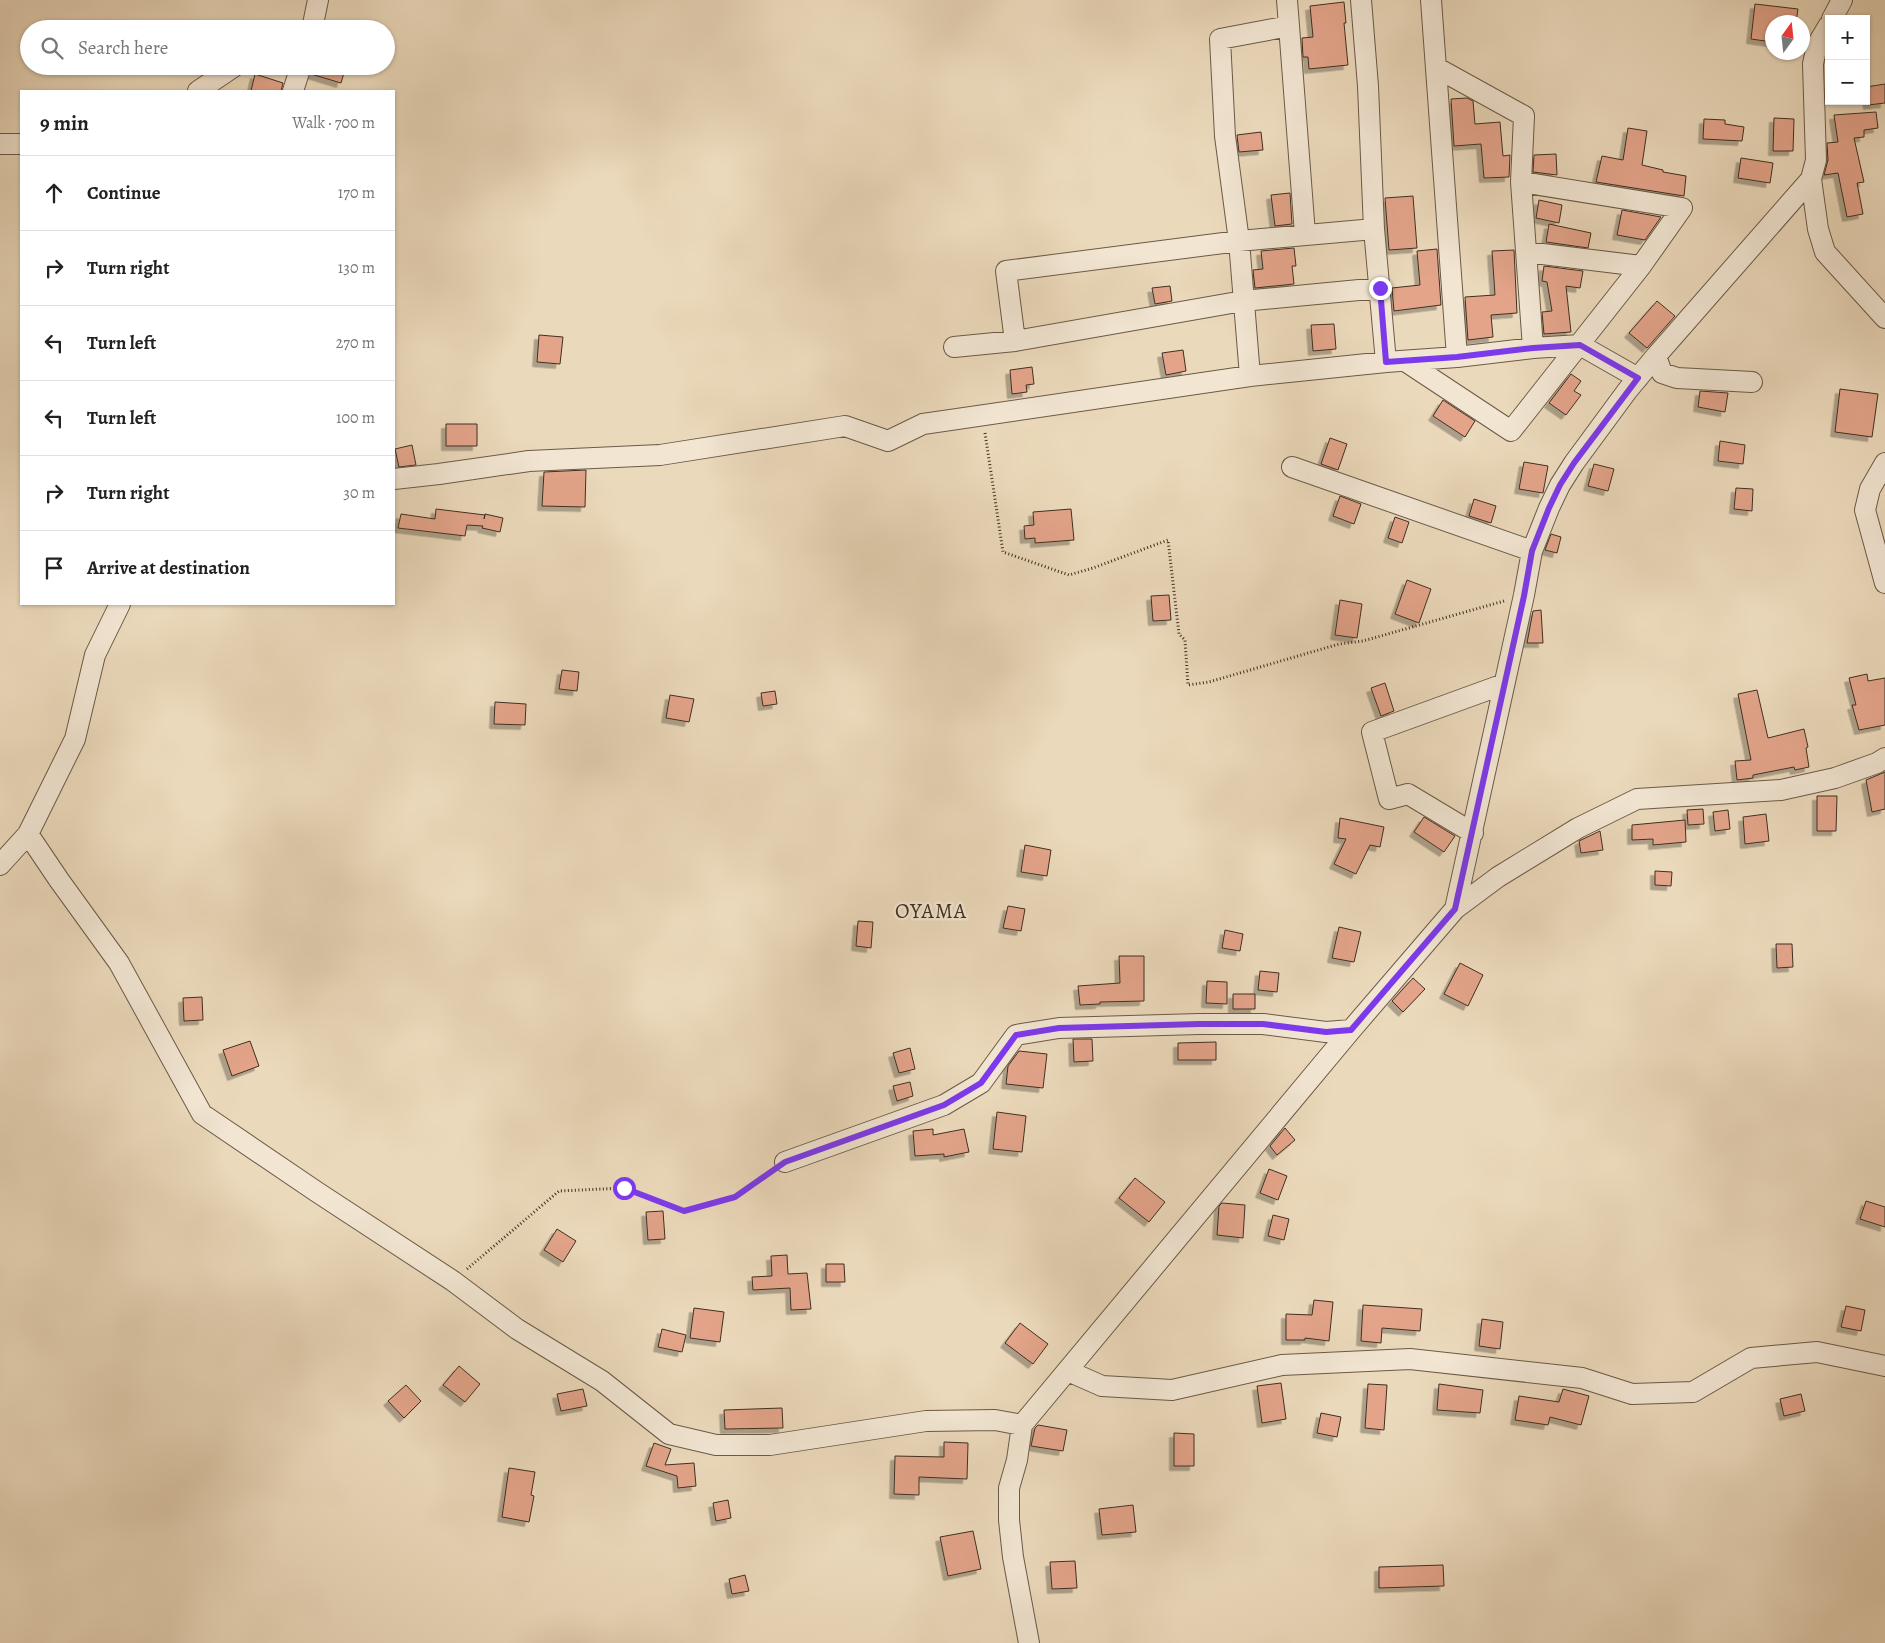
<!DOCTYPE html>
<meta charset="utf-8">
<style>
body{margin:0;font-family:Alegreya,serif;background:#f6f6f6;color:#222}
.controls{position:absolute;right:15px;top:15px;display:grid;overflow:hidden;border-radius:0px;box-shadow:0 1px 4px #0004}
.controls button{width:45px;height:45px;display:grid;place-items:center;padding:0;border:0;border-bottom:1px solid #e0e0e0;background:#fff;color:#222;font:25px sans-serif}
.compass{position:absolute;left:1765px;top:15px;width:45px;height:45px;border-radius:50%;background:#fff;box-shadow:0 1px 4px #0004;rotate:15deg}
.stop{position:absolute;width:15px;height:15px;margin:-11px;border:4px solid #7c3aed;border-radius:50%;background:#fff}
.stop.end{background:#7c3aed;border-color:#fff;box-shadow:0 1px 5px #0008}
.list{margin:0;padding:0;list-style:none}
h2{display:flex;justify-content:space-between;align-items:center;height:65px;margin:0;padding:0 20px;font-size:21px}
h2 small{font-size:16px;font-weight:400;color:#767676}
.list li{display:grid;grid-template-columns:32px 1fr auto;gap:15px;align-items:center;box-sizing:border-box;height:75px;padding:0 20px;border-top:1px solid #e0e0e0}
.list b{display:block;font-size:19px;white-space:nowrap}
.list em{font-size:16px;font-style:normal;color:#767676}
.icon{flex:none;width:28px;height:28px;fill:none;stroke:currentColor;stroke-width:2;stroke-linecap:round;stroke-linejoin:round}
.map{position:relative;flex:none;width:1885px;height:1643px;overflow:hidden}
.search{position:absolute;background:#fff;box-shadow:0 1px 4px #0004;left:20px;top:20px;width:375px;height:55px;display:flex;align-items:center;gap:12px;box-sizing:border-box;padding:0 18px;border-radius:28px;color:#767676;font-size:19px}
.panel{position:absolute;background:#fff;box-shadow:0 1px 4px #0004;left:20px;top:90px;width:375px;height:515px;border-radius:0px}
.map>svg:first-child{display:block}
</style>
<div class="map">
<svg width="1885" height="1643" viewBox="0 0 1885 1643">
<defs>
<filter id="shadow"><feDropShadow dx="-4.5" dy="4.5" stdDeviation="0" flood-color="#0004"/></filter>
</defs>
<rect width="100%" height="100%" fill="#ebd9bb"/>
<filter id="stains"><feTurbulence type="fractalNoise" baseFrequency=".004" numOctaves="4"/><feColorMatrix values="0 0 0 0 .2 0 0 0 0 .09 0 0 0 0 .02 0 0 0 .5 -.17"/></filter>
<radialGradient id="worn" r=".72"><stop offset=".6" stop-color="#630" stop-opacity="0"/><stop offset="1" stop-color="#630" stop-opacity=".3"/></radialGradient>
<path fill="#e3a48a" stroke="#402f20" filter="url(#shadow)" d="M1344 2 1346 23H1344L1348 65 1309 69 1308 57H1303L1302 38 1313 37 1310 6Z
M1755 4 1798 9 1796 22H1772V42L1751 39Z
M313 66H346L341 83 311 74Z
M255 74 283 83 281 91H251Z
M1885 84V103L1868 105 1866 87Z
M1467 98 1473 101 1475 124 1500 122 1503 156 1510 155 1509 177 1484 178 1481 144 1454 146 1451 99Z
M1876 112 1878 128 1864 130V137L1854 138 1864 182 1857 183 1863 214 1847 217 1838 173 1824 175 1828 160 1827 143 1838 142 1834 115Z
M1774 118 1794 119 1793 151H1773Z
M1704 119 1725 120V124L1744 127 1742 141 1703 139Z
M1628 128 1647 131 1642 165 1663 170V172L1686 176 1684 196 1596 182 1602 156 1623 160Z
M1261 132 1263 150 1239 152 1237 135Z
M1556 154 1557 175 1533 172 1534 155Z
M1741 158 1773 163 1770 183 1738 178Z
M1290 193 1292 224 1275 226 1271 195Z
M1413 196 1417 248 1389 250 1385 198Z
M1539 200 1562 205 1559 223 1536 218Z
M1622 210 1661 217 1645 240 1617 235Z
M1549 224 1591 233 1588 248 1546 242Z
M1294 248 1296 266H1292L1294 284 1255 288 1253 270 1263 269 1261 251Z
M1437 249 1441 305 1394 311 1392 288 1420 285 1417 251Z
M1514 250 1517 313 1491 315 1493 337 1468 340 1465 297 1495 295 1492 251Z
M1544 266 1583 271 1580 288 1566 286 1571 332 1544 334 1542 312 1552 311 1547 282 1542 281Z
M1170 286 1172 301 1155 304 1152 288Z
M1657 301 1675 316 1647 348 1629 333Z
M1334 324 1336 349 1313 351 1311 325Z
M539 335 563 337 560 364 537 362Z
M1183 350 1186 371 1166 375 1162 353Z
M1032 367 1034 384 1026 385 1027 392 1012 394 1010 370Z
M1571 374 1581 381 1574 391 1581 395 1566 415 1549 403Z
M1840 389 1878 394 1872 437 1835 432Z
M1700 391 1728 393 1725 412 1698 407Z
M1443 400 1475 421 1465 437 1433 416Z
M446 424H477V446H446Z
M1330 438 1347 444 1338 470 1321 464Z
M1720 441 1745 445 1743 464 1718 461Z
M412 445 416 465 399 467 395 449Z
M1524 462 1548 466 1543 493 1519 489Z
M1594 464 1614 469 1608 491 1588 486Z
M586 470 585 507 542 506 544 472Z
M1736 488 1753 489 1752 511 1734 509Z
M1340 496 1361 504 1354 524 1333 516Z
M1474 499 1496 506 1491 523 1469 516Z
M436 509 485 515 484 519 485 514 503 518 500 532 482 528 483 526 467 525 465 536 398 528 401 514 435 519Z
M1071 509 1074 540 1035 543V538L1025 539 1024 526 1034 525 1033 512Z
M1395 517 1409 522 1402 543 1388 538Z
M1551 534 1561 537 1557 553 1545 550Z
M1407 580 1431 589 1419 623 1395 614Z
M1169 595 1171 620 1153 621 1151 596Z
M1340 600 1362 604 1357 638 1335 635Z
M1541 610 1543 643H1527L1533 611Z
M562 670 579 672 577 691 559 689Z
M1867 674 1868 681 1885 678V725L1859 730 1852 705H1856L1849 678Z
M1385 683 1394 711 1381 716 1371 688Z
M1757 690 1768 738 1804 729 1808 747 1806 748 1809 767 1795 770 1794 767 1753 775V778L1737 780 1735 761 1751 760 1738 694Z
M775 691 777 704 763 706 761 693Z
M670 695 694 699 689 722 666 718Z
M495 702 526 704 525 725 494 724Z
M1885 772V809L1872 812 1866 780Z
M1817 796H1837L1836 831H1817Z
M1703 809 1704 824 1688 825 1687 810Z
M1728 810 1730 829 1715 831 1713 812Z
M1766 814 1769 841 1745 844 1743 817Z
M1424 817 1455 836 1444 852 1414 832Z
M1340 818 1384 827 1380 847 1370 845 1356 874 1334 864 1346 839 1338 838Z
M1685 820 1686 842 1653 845V839L1632 840V825Z
M1600 831 1603 850 1581 853 1579 841Z
M1025 845 1051 850 1047 876 1021 872Z
M1655 871 1672 872 1671 886 1655 885Z
M1008 906 1025 909 1021 931 1003 928Z
M858 921 873 922 871 948 856 946Z
M1339 927 1361 932 1354 962 1332 958Z
M1225 930 1243 934 1240 951 1222 948Z
M1776 944H1792L1793 967 1777 968Z
M1119 956H1144V1001L1100 1002V1004L1080 1005 1078 986 1120 983Z
M1460 963 1483 975 1468 1006 1444 994Z
M1260 971 1279 973 1277 992 1258 990Z
M1413 978 1425 989 1403 1012 1392 1001Z
M1207 981 1227 982V1004L1206 1003Z
M1233 994H1255V1009H1233Z
M202 997 203 1020 184 1021 183 998Z
M1073 1039H1092L1093 1061 1074 1062Z
M250 1041 259 1066 232 1076 223 1050Z
M1216 1042V1060H1178V1043Z
M910 1048 915 1069 899 1073 893 1053Z
M1019 1051 1047 1054 1043 1088 1006 1084 1008 1066Z
M910 1082 913 1096 897 1101 893 1086Z
M997 1112 1026 1116 1022 1152 993 1149Z
M1285 1128 1295 1140 1277 1155 1270 1146Z
M933 1129V1135L964 1129 969 1152 944 1157V1154L915 1156 913 1131Z
M1269 1169 1287 1176 1278 1200 1260 1193Z
M1135 1178 1165 1202 1149 1222 1119 1198Z
M1866 1201 1885 1207V1227L1860 1219Z
M1222 1203 1245 1205 1243 1238 1217 1235 1219 1206Z
M663 1211 665 1239 648 1240 646 1212Z
M1273 1215 1289 1219 1284 1240 1268 1236Z
M557 1229 576 1241 563 1262 544 1250Z
M787 1255 788 1274 807 1273 811 1309 791 1310 790 1288 753 1290 752 1277 772 1276 771 1256Z
M826 1264H844L845 1282H826Z
M1314 1300 1333 1302 1329 1341 1305 1338V1340H1286V1314L1312 1315Z
M1363 1305 1422 1309 1420 1331 1382 1328 1381 1343 1361 1341Z
M1846 1306 1865 1310 1861 1331 1841 1327Z
M694 1308 724 1312 720 1342 690 1338Z
M1482 1319 1503 1322 1500 1349 1479 1346Z
M1020 1323 1048 1344 1033 1364 1005 1343Z
M662 1329 686 1335 682 1352 658 1347Z
M459 1366 480 1384 465 1402 443 1385Z
M1281 1383 1286 1419 1262 1423 1257 1386Z
M1368 1384 1387 1385 1384 1430 1365 1428Z
M1439 1384 1483 1390 1480 1413 1437 1410Z
M406 1385 421 1401 404 1418 388 1401Z
M583 1389 587 1406 561 1411 557 1394Z
M1563 1389 1589 1396 1581 1425 1550 1417 1548 1425 1515 1420 1519 1396 1559 1402Z
M1801 1394 1805 1411 1784 1416 1780 1399Z
M782 1408 783 1428 725 1429 724 1410Z
M1321 1413 1341 1417 1337 1437 1317 1433Z
M1038 1425 1067 1430 1063 1451 1031 1446 1035 1428Z
M1174 1433 1194 1434V1466H1174Z
M944 1442 968 1443 967 1479 919 1477V1495L894 1494 895 1456 944 1457Z
M654 1443 671 1449 665 1465 694 1463 696 1486 678 1488 677 1476 646 1466Z
M509 1468 535 1472 531 1495 534 1496 529 1522 502 1517Z
M728 1500 731 1518 716 1521 713 1503Z
M1133 1505 1136 1532 1102 1535 1099 1509Z
M973 1531 981 1569 948 1576 940 1537Z
M1075 1561 1077 1588 1052 1589 1050 1562Z
M1443 1565 1444 1586 1379 1588V1567Z
M745 1575 749 1591 732 1594 729 1579Z"/>
<g fill="none" stroke-linecap="round" stroke-linejoin="round">
<g stroke="#6b5a47" stroke-width="22">
<path id="minor" d="M1287 0 1305 234
M1361 0 1368 86 1374 229 1386 362
M1431 0 1457 357
M1832 19 1842 0
M1829 25 1817 45 1813 64 1816 160 1811 179 1818 229 1825 252 1885 318
M312 29 318 0
M1437 68 1524 116 1521 182 1533 348
M198 91 235 66
M293 91 301 66
M0 144H21
M1526 252 1641 266
M1015 341 1006 271 1239 241 1374 229
M954 347 1015 341 1243 301 1380 288
M1656 356 1662 373 1677 378 1752 382
M1405 361 1511 431 1641 266 1682 208 1521 182
M1250 376 1239 241 1225 136 1220 39 1289 26
M1885 463 1870 489 1865 510 1885 583
M1292 467 1532 551
M394 479 439 474 529 461 660 455 845 426 888 441 923 424 1250 376 1386 362 1457 357 1533 348 1580 345 1638 378
M1473 833 1408 794 1389 799 1372 732 1504 684
M28 834 59 880 119 963 202 1114 317 1192 453 1281 517 1329 602 1381 669 1434 716 1445H770L926 1421 995 1420 1022 1425
M0 865 28 834 75 739 95 655 120 604
M1455 909 1524 595 1532 551 1549 508 1560 485 1574 463 1627 391 1656 356 1811 179
M785 1162 944 1105 981 1083 1016 1035 1059 1028 1199 1024H1263L1326 1032 1351 1030
M1068 1371 1102 1386 1172 1390 1282 1365 1410 1359 1582 1378 1632 1394 1693 1392 1751 1358 1817 1352 1885 1366
M1029 1643 1013 1557 1009 1520V1488L1017 1460 1022 1425 1351 1030 1455 909 1498 877 1578 828 1637 799 1781 790 1835 778 1877 763 1885 758"/>
</g>
<path stroke="#402f20" stroke-width="3" stroke-dasharray="1 2.5" stroke-linecap="butt" d="M985 433 1003 552 1069 575 1093 568 1168 540 1179 634 1185 640 1188 685 1209 682 1339 644 1363 641 1504 601
M467 1269 559 1191 624 1188 684 1211 735 1197 771 1172"/>
<use href="#minor" stroke="#f2e6d3" stroke-width="20"/>
</g>
<g fill="none" stroke-linecap="round" stroke-linejoin="round">
<path stroke="#7c3aed" stroke-width="6" d="M624 1188 684 1211 735 1197 785 1162 944 1105 981 1083 1016 1035 1059 1028 1199 1024H1263L1326 1032 1351 1030 1455 909 1524 596 1532 551 1549 508 1560 485 1574 463 1638 378 1580 345 1533 348 1457 357 1386 362 1380 288"/>
</g>
<g text-anchor="middle" stroke-width="5" stroke-linejoin="round" paint-order="stroke">
<g font-size="21" letter-spacing="1" fill="#402f20" stroke="#f2e6d3">
<text x="931" y="918">OYAMA</text>
</g>
</g>
<rect width="100%" height="100%" filter="url(#stains)"/>
<rect width="100%" height="100%" fill="url(#worn)"/>
</svg>
<div class="controls">
<button>+</button>
<button>−</button>
</div>
<svg class="compass" viewBox="-18 -18 36 36"><path d="M0-13l5 13h-10z" fill="#e53935"/><path d="M0 13l5-13h-10z" fill="#767676"/></svg>
<div class="stop" style="left:624px;top:1188px"></div>
<div class="stop end" style="left:1380px;top:288px"></div>
<div class="search"><svg class="icon" aria-label="search" viewBox="0 0 24 24"><circle cx="10" cy="10" r="6"/><path d="M15 15l6 6"/></svg>Search here</div>
<section class="panel">
<h2>9 min<small>Walk · 700 m</small></h2>
<ul class="list">
<li><svg class="icon" aria-label="ahead" viewBox="0 0 24 24"><path d="M12 20V5M6 11l6-6 6 6"/></svg><div><b>Continue</b></div><em>170 m</em></li>
<li><svg class="icon" aria-label="right" viewBox="0 0 24 24"><path d="M7 20v-9h11M14 6l5 5-5 5"/></svg><div><b>Turn right</b></div><em>130 m</em></li>
<li><svg class="icon" aria-label="left" viewBox="0 0 24 24"><path d="M17 20v-9H6M10 6l-5 5 5 5"/></svg><div><b>Turn left</b></div><em>270 m</em></li>
<li><svg class="icon" aria-label="left" viewBox="0 0 24 24"><path d="M17 20v-9H6M10 6l-5 5 5 5"/></svg><div><b>Turn left</b></div><em>100 m</em></li>
<li><svg class="icon" aria-label="right" viewBox="0 0 24 24"><path d="M7 20v-9h11M14 6l5 5-5 5"/></svg><div><b>Turn right</b></div><em>30 m</em></li>
<li><svg class="icon" aria-label="arrive" viewBox="0 0 24 24"><path d="M6 21V4h12l-3 4 3 4H6"/></svg><div><b>Arrive at destination</b></div></li>
</ul>
</section>
</div>
